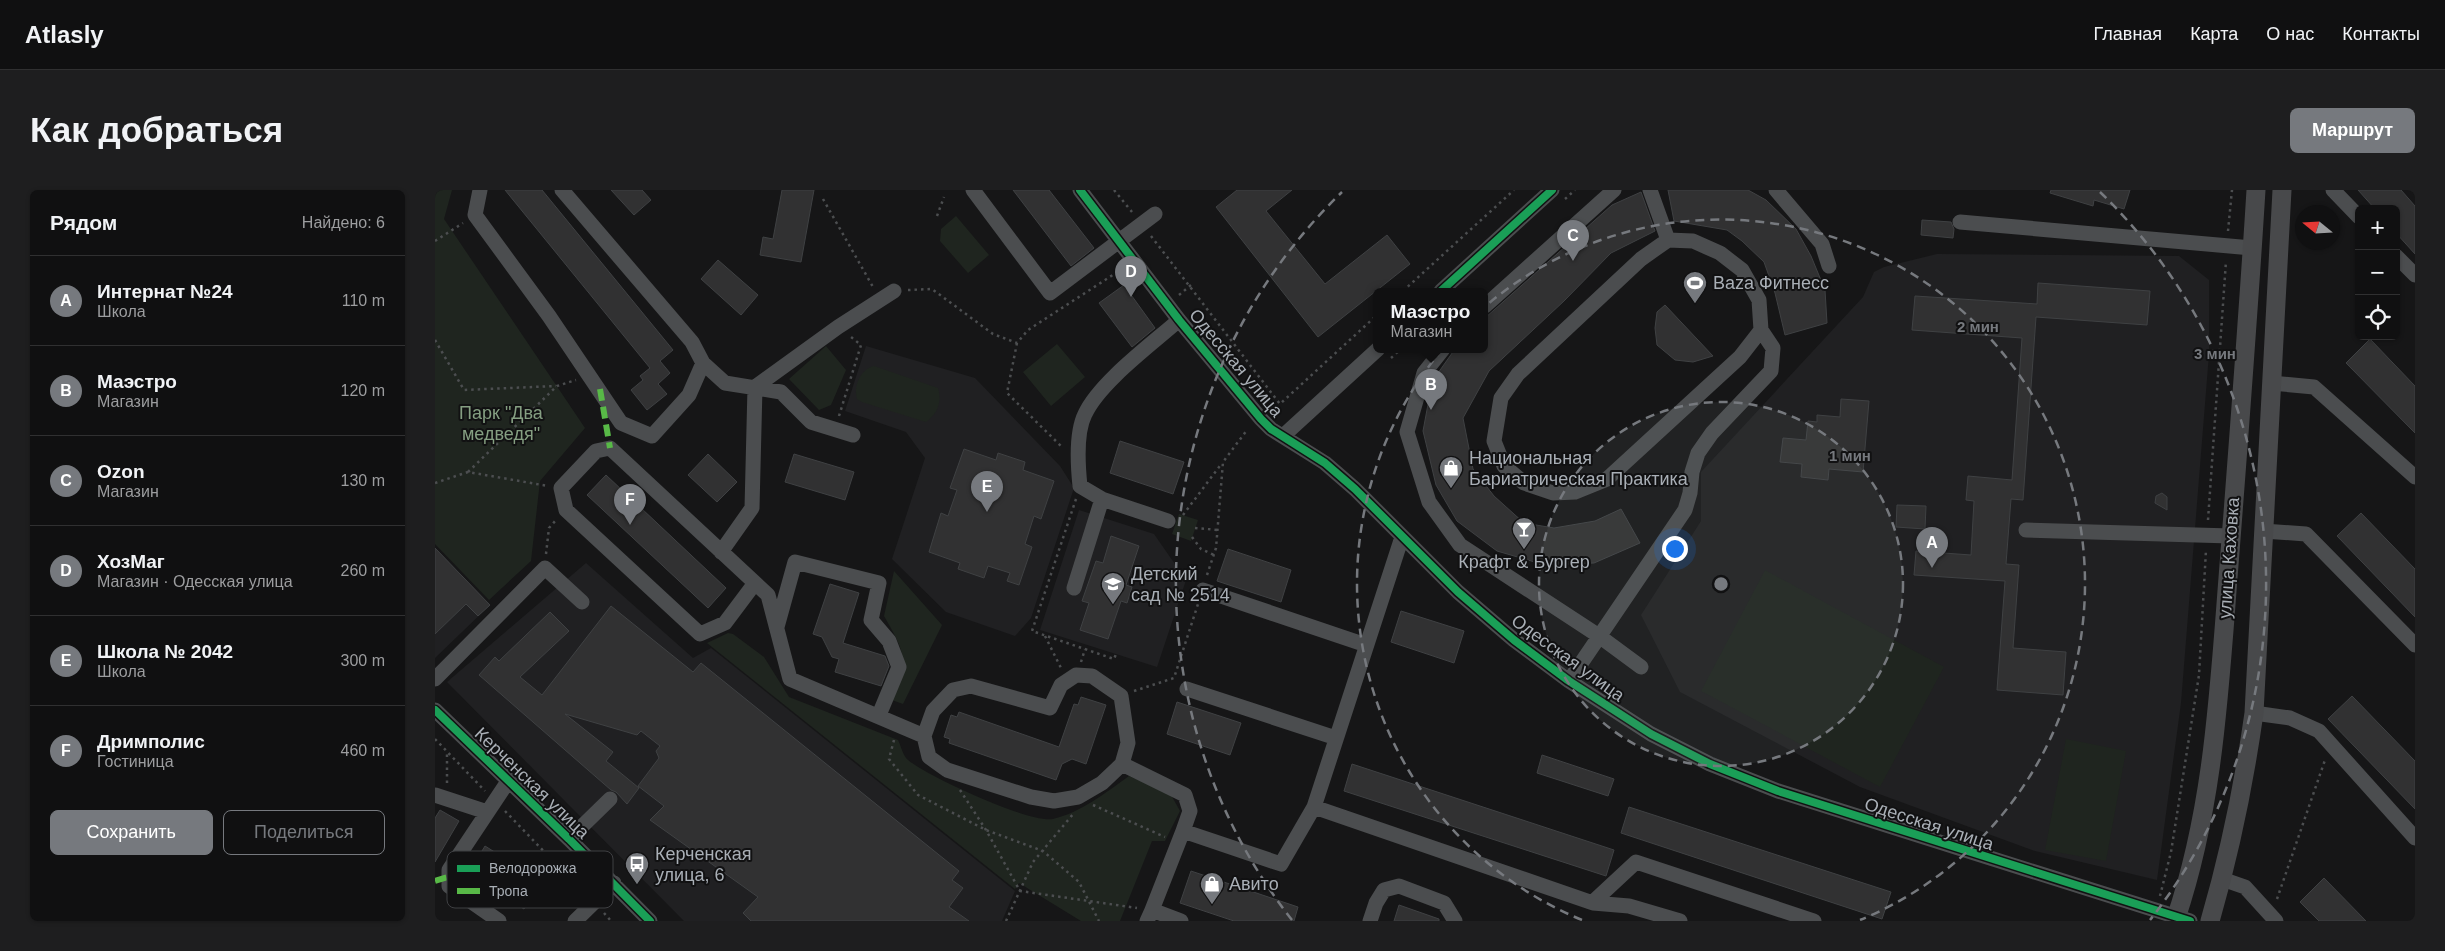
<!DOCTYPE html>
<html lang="ru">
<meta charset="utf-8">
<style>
body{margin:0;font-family:Helvetica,sans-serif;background:#1e1e1f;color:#f1f3f6}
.controls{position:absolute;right:15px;top:15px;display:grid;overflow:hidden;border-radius:8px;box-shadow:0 1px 4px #0004}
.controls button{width:45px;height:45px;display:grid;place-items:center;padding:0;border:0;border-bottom:1px solid #303031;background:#101011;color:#f1f3f6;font:25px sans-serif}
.compass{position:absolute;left:1860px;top:15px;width:45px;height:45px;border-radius:50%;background:#101011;box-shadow:0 1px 4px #0004;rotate:288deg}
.you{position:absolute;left:1239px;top:358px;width:18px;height:18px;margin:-12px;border:4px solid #fff;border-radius:50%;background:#1a73e8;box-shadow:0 0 0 8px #1a73e833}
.badge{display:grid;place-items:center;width:32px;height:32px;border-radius:50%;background:#76797e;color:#fff;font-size:16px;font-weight:700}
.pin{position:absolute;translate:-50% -41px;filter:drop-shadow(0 1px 2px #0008)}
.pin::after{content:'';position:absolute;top:26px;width:18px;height:15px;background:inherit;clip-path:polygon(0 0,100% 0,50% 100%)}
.popup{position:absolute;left:938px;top:98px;width:115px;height:65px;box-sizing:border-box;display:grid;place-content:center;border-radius:8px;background:#101011;filter:drop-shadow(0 1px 4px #0005);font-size:16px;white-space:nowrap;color:#9c9d9f}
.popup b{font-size:19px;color:#f1f3f6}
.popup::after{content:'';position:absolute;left:50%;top:100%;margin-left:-10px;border:10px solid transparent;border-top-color:#101011}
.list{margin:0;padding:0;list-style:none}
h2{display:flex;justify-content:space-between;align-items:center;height:65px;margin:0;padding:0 20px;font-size:21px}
h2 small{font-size:16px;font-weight:400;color:#9c9d9f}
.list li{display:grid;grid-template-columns:32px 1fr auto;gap:15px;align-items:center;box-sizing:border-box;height:90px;padding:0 20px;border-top:1px solid #303031}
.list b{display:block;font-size:19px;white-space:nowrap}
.list p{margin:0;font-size:16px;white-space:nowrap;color:#9c9d9f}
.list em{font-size:16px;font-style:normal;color:#9c9d9f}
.actions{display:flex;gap:10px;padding:15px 20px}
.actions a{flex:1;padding:11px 0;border:1px solid #76797e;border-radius:8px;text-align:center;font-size:18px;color:#76797e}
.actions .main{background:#76797e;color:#fff}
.icon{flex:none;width:28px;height:28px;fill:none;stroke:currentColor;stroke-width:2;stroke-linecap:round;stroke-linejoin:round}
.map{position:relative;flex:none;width:1980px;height:731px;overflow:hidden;border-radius:8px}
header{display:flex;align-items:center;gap:30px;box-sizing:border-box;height:70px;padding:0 25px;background:#101011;border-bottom:1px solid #303031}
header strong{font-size:24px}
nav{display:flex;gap:28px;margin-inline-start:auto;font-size:18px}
.intro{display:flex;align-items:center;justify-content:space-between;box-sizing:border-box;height:120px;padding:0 30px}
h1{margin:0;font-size:35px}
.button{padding:12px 22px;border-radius:8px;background:#76797e;color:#fff;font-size:18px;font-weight:700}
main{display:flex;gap:30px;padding:0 30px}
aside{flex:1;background:#101011;border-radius:8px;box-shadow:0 1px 4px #0004}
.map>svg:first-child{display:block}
</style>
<header>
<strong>Atlasly</strong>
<nav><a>Главная</a><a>Карта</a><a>О нас</a><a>Контакты</a></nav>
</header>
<div class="intro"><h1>Как добраться</h1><a class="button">Маршрут</a></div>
<main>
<aside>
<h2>Рядом<small>Найдено: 6</small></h2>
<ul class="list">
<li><span class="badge">A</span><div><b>Интернат №24</b><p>Школа</p></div><em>110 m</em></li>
<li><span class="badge">B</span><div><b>Маэстро</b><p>Магазин</p></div><em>120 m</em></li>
<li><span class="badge">C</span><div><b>Ozon</b><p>Магазин</p></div><em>130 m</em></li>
<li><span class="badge">D</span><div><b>ХозМаг</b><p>Магазин · Одесская улица</p></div><em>260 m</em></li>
<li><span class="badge">E</span><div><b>Школа № 2042</b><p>Школа</p></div><em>300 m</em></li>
<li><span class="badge">F</span><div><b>Дримполис</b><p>Гостиница</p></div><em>460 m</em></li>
</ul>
<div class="actions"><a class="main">Сохранить</a><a>Поделиться</a></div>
</aside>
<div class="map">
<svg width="1980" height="731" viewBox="0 0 1980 731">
<rect width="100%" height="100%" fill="#161617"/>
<path fill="#202022" d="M1502 64 1744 66 1774 90V164L1746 513 1722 690 1600 661 1425 597 1245 502 1206 425 1266 331V282L1428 107 1439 82 1449 77Z
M431 156 540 188 625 276 639 298 596 428 580 446 511 422 457 369 490 268 471 242 410 221Z
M644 320 719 344 751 390 722 477 605 440Z
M0 358 55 415 0 468Z
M151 373 258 468 276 458 580 701 567 731H249L12 492Z"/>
<path fill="#1f251f" d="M0 0H17L9 29 150 238 105 291 96 371 54 410 0 354Z
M521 26 554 65 533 83 505 51 506 39Z
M622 154 650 187 616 216 588 182Z
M391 156 411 180 396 215 384 220 354 189Z
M439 176 503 198C507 212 503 223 491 232L427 212 422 209C418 196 426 179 439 176Z
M744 324 763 330 756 351 737 344Z
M1330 380 1509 477 1445 597 1266 501Z
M459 381 507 435 468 514 457 510C472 467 472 466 449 426Z
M293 443 298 444 329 467 354 507 463 550C466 556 468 566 473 570 492 586 595 634 618 629 647 622 670 603 694 586L735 603 745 621 730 651H717L685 731H646L584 693 580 699 272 453Z
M1631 549 1691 561 1671 671 1610 660Z"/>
<path fill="#313132" stroke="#3f4143" d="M70 0H107L238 160 225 171 235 183 223 194 232 204 212 220 196 200 208 190 205 186 215 178Z
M176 0H207L216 10 199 25Z
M347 0H379L366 72 325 65 328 47 338 49Z
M578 0H614L659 58 636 76Z
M802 0H857L831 21 890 94 952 45 975 74 883 147 781 17Z
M1233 0H1313L1331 10 1361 39 1376 66 1390 100 1392 133 1350 145 1340 103 1329 72 1307 51 1292 40 1239 31Z
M1616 0H1695L1689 19 1659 10 1658 16 1615 3Z
M1923 0H1966L1980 16V64L1961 43V19H1940Z
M1206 2 1220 41 1176 63 1129 111 1054 181 1028 228 1038 279 1059 306 1089 333 1119 338 1160 331 1186 319 1205 353 1159 373 1110 375 1062 361 1022 331 1001 295 988 241 994 209 1003 183 1020 159H1050V128L1177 15Z
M1487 30 1516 32 1519 39 1518 48 1486 45Z
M283 70 323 105 306 125 266 89Z
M1603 93 1715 101 1712 135 1601 127 1588 310 1576 309 1571 374 1584 375 1578 458 1631 462 1628 505 1562 500 1570 391 1479 385 1481 361 1536 365 1539 311 1531 310 1533 286 1577 290 1587 148 1477 140 1480 106 1602 114Z
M689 95 720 138 697 157 664 113Z
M1230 115 1278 166 1258 172 1240 170 1222 155 1220 138 1222 122Z
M1935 149 1980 196V243L1911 173Z
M1406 209 1434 211 1428 282 1394 279 1393 290 1366 287 1367 274 1345 272 1348 248 1371 250 1373 231 1382 232V225L1405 227Z
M685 251 749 272 738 304 675 283Z
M529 259 561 270 563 263 590 272 588 280 619 291 606 329 599 326 590 354 597 357 584 395 572 391 575 383 553 376 549 388 523 379 525 373 494 362 506 323 513 326 522 300 515 298Z
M273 264 302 292 282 312 253 285Z
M359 264 419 282 410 310 350 292Z
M171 285 291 398 273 418 152 305Z
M1727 303 1732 307V320L1720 313 1721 306Z
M1462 315 1491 316 1490 339 1461 337Z
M1926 323 1980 379V427L1902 346Z
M676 346 704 356 691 395 697 397 692 413 686 411 673 449 645 440 654 413 647 411 661 371 668 373Z
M0 358 55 415 43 426 31 414 0 444Z
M793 359 856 380 846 412 782 391Z
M395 394 424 403 408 453 450 466 454 476 446 496 400 482 404 469 397 467 387 447 378 444Z
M176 416 258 482 266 473 524 681 517 690 528 698 514 717 534 731H316L308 723 323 707 215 630 229 616 203 596 224 568 221 561 225 556 206 541 202 545 130 524 178 562 171 571 204 598 192 614 181 602 176 600 44 485 60 467 64 471 115 422 134 441 85 487 107 505Z
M966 421 1029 441 1019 473 956 452Z
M1917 506 1980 571V619L1893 529Z
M646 507 671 515 651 574 637 569 627 574 621 590 514 553 515 549 509 547 516 525 522 527 524 522 624 557 639 514 643 515Z
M742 512 806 533 795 565 732 544Z
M1107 565 1179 589 1173 606 1102 583Z
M917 574 1179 660 1171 686 909 601Z
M1194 617 1456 702 1447 729 1186 643Z
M5 620 24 631 0 672V628Z
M50 656 106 691 89 719 33 684Z
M756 681 863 717 859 731H799L745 713Z
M1889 688 1931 731H1884L1865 712Z
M964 715 1004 729V731H959Z"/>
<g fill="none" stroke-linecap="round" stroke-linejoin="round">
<path stroke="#4c4e50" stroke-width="2.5" stroke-dasharray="2.5 4" stroke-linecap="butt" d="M679 0 697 22
M388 9 438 97
M1130 9 1140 0
M502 26 509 7
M1793 41 1797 0
M716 46 845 214 942 125
M0 51 28 33
M473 100 497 99 558 144 582 153 593 140 687 79
M968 101 1079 0
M744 105 756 95
M0 150 29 200 121 196
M582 153 572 203 628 258
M956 168 966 159
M404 226 426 155 416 147
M33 282 122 196 141 190
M0 293 33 282 113 296
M641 309 597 441 679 469 681 464
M748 325 787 273
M1773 330 1791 71
M760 338 783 340
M757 347 766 359 779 365
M111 364 114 338 121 330
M772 385 781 358 788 272 812 240
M610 446 626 478
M646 472 650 459
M699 501 739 488 763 414
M0 549 50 601
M459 550 454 569 483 605 551 640 608 661 644 692 664 731
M12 593V562
M525 600 551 640 585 701 702 718
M658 615 730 647
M70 621 149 703
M1725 706 1736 662 1764 485 1771 360
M1842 709 1890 570
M169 723 176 731
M571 731 598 672 639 623"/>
<path stroke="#4b4d4f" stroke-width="15" d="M45 0 40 25 114 126 186 233 217 246 254 205 268 173
M127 0 257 152 268 173 290 193 346 202 376 232 418 245
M538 0 615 103 720 24
M645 0 744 130 826 229 836 239 890 273 920 299 1023 402 1079 450 1134 491 1216 544 1275 574 1343 601 1755 731
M1215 0 1233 50
M1341 0 1387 54 1394 76
M1898 0 1924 27
M1525 32 1817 58
M1233 50 1258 51 1285 63 1307 80 1324 110 1326 140 1305 167 1172 289 1140 302 1118 303 1089 293 1069 276 1059 251 1066 208 1083 184 1206 69Z
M1961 66 1980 85
M1006 101 1117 0
M1050 116 1179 0
M1008 159 989 183 972 242 994 312 1025 355 1164 446 1206 477
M1836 193 1879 197 1980 287
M320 197 403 137 459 101
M848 246 943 159
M733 331 667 309 645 296C643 277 641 242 650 224 665 192 717 154 744 130
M1591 340 1796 346
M1828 341 1871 344 1980 455
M286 362 317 318 320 197
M320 393 290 433 265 444 131 320 126 298 161 261 175 258 333 405 355 489 489 546
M639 398 667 309
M768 400 931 455
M342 437 360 372 444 393 436 430 454 451 464 477 444 525
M641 485 657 486 686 506 693 553 687 574 667 593 643 607 619 611 596 607 512 580 494 567 489 546 498 521 518 500 536 496 615 518 626 495Z
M0 489 110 378 147 412
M1134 491 1250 320 1255 303 1257 282 1263 263 1277 243 1336 181 1338 158 1326 140
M752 499 901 548
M0 520 134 649 215 731
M1819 523 1855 528 1884 541 1980 648
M687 574 750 605 755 621 748 641 846 674 879 617 967 347
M0 605 52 622
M879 617 1158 713 1194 716 1245 731
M134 649 175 609
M1787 689 1810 697 1841 731
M1158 712 1201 672 1379 731
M717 720 748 641
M64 731 14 696V680L74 590
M140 731 179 693
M712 731 717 720 746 731
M935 731 941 713 949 700 964 696 1009 713 1020 731"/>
<path stroke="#48494b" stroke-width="19" d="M1740 731C1778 620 1784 504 1793 388 1803 259 1813 130 1821 0
M1775 731C1795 662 1809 594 1819 523L1847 0"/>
<path stroke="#58b947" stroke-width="6" stroke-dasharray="12 6" stroke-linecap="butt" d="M165 199 175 258
M0 691 13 687"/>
<g stroke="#111112" stroke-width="11">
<path id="cycleway" d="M645 0 744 130 826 229 836 239 890 273 920 299 1023 402 1079 450 1134 491 1216 544 1275 574 1343 601 1755 731
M1006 101 1117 0
M0 520 134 649 215 731"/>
</g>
<use href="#cycleway" stroke="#1a9f57" stroke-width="8"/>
</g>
<circle cx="1286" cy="394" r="182" fill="#76797e" fill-opacity=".12"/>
<g fill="none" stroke="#76797e" stroke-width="2.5" stroke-dasharray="9 6">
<circle cx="1286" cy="394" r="182"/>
<path d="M1147 730A364 364 0 1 1 1425 730"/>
<path d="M857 730A545 545 0 0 1 907 2M1665 2A545 545 0 0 1 1715 730"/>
</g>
<defs>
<g id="stadium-pin" transform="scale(1.25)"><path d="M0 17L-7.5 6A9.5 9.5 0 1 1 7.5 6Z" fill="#76797e" stroke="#111112"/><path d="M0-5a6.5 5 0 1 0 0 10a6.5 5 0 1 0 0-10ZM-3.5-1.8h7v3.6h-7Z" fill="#fff"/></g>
<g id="shop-pin" transform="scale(1.25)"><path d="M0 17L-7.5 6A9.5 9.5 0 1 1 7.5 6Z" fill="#76797e" stroke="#111112"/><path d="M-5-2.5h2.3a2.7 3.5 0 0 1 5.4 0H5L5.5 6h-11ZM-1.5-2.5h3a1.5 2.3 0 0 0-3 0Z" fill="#fff"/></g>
<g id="bar-pin" transform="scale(1.25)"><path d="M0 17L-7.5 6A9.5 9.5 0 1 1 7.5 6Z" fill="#76797e" stroke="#111112"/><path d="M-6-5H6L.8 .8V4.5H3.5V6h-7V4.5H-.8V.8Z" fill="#fff"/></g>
<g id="school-pin" transform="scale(1.25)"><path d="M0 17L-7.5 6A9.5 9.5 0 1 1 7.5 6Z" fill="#76797e" stroke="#111112"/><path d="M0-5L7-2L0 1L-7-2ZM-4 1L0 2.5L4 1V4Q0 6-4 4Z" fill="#fff"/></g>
<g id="bus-pin" transform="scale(1.25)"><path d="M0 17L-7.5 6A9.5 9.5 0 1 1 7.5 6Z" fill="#76797e" stroke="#111112"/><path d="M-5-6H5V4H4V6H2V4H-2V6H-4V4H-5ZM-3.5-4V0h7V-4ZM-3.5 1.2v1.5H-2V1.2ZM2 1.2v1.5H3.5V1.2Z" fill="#fff"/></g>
</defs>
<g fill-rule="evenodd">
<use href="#stadium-pin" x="1260" y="93"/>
<use href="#shop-pin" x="1016" y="278"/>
<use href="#bar-pin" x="1089" y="339"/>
<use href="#school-pin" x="678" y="394"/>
<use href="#bus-pin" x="202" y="674"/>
<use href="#shop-pin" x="777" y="694"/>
</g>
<g text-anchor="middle" stroke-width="4" stroke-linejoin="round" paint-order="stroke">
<g font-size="18" fill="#a9afb6" stroke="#111112" text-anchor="start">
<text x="1278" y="99">Baza Фитнесс</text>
<text x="1034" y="274">Национальная<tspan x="1034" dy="21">Бариатрическая Практика</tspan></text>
<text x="1089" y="378" text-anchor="middle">Крафт &amp; Бургер</text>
<text x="696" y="390">Детский<tspan x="696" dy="21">сад № 2514</tspan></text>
<text x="220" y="670">Керченская<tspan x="220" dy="21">улица, 6</tspan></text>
<text x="794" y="700">Авито</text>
</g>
<g font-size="18" fill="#a9afb6" stroke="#111112">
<text transform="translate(801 173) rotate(50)" y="6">Одесская улица</text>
<text transform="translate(1794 368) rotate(-86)" y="6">улица Каховка</text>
<text transform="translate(1133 468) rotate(36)" y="6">Одесская улица</text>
<text transform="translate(97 593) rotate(44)" y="6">Керченская улица</text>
<text transform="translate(1494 634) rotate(18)" y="6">Одесская улица</text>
</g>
<g font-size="18" fill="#859f82" stroke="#111112">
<text x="66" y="229">Парк "Два<tspan x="66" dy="21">медведя"</tspan></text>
</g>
</g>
<rect x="12" y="661" width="166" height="57" rx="8" fill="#111112" stroke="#3f4043" stroke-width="1"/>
<rect x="22" y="675" width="23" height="7" fill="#1a9f57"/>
<rect x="22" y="698" width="23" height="6" fill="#58b947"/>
<g font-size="14" fill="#a9afb6">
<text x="54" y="683">Велодорожка</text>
<text x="54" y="706">Тропа</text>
</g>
<circle cx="1286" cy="394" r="8" fill="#76797e" stroke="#111112" stroke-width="2.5"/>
<g font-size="15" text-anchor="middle" font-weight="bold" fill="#76797e" stroke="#111112" stroke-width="4" stroke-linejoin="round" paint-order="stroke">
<text x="1543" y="142">2 мин</text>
<text x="1780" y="169">3 мин</text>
<text x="1415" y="271">1 мин</text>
</g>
</svg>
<div class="controls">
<button>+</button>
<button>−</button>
<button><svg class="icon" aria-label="locate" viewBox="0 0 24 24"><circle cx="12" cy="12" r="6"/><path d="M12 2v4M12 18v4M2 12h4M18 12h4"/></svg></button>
</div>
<svg class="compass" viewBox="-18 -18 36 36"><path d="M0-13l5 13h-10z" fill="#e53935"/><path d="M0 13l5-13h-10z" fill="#9c9d9f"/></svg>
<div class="you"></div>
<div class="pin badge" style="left:1497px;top:378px">A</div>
<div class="pin badge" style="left:996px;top:220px">B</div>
<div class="popup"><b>Маэстро</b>Магазин</div>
<div class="pin badge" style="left:1138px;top:71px">C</div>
<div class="pin badge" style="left:696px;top:107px">D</div>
<div class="pin badge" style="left:552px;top:322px">E</div>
<div class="pin badge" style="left:195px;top:335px">F</div>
</div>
</main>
